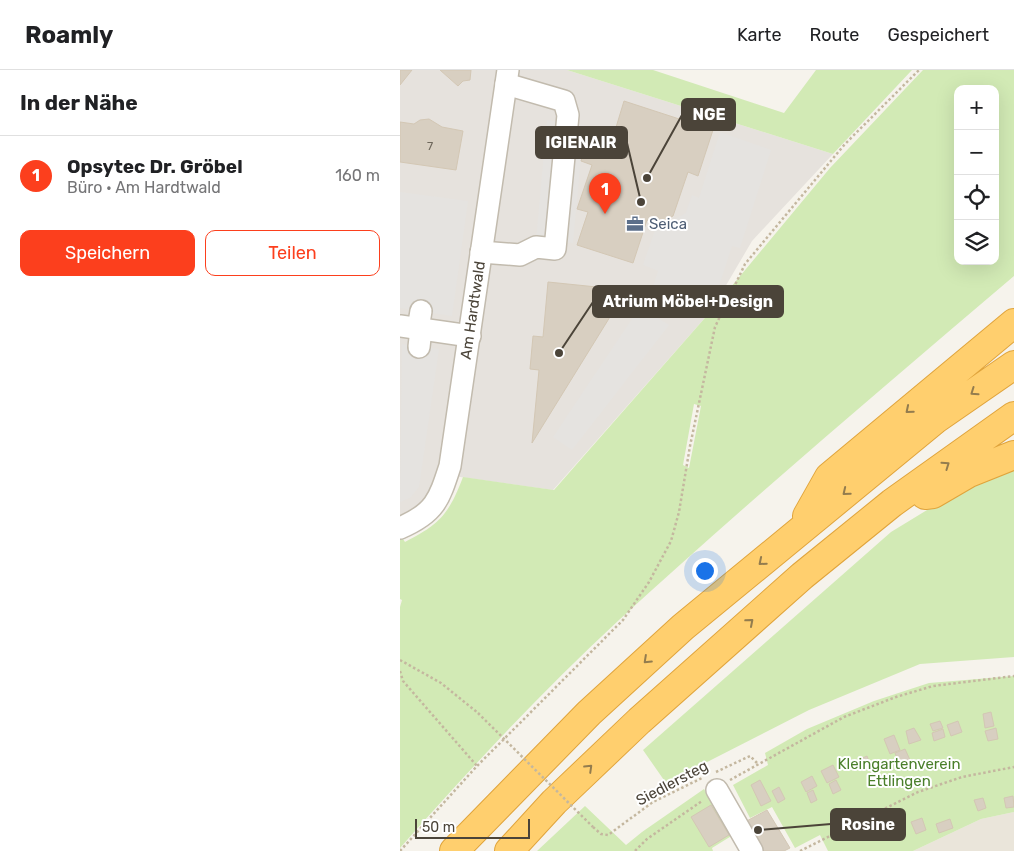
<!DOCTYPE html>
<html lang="de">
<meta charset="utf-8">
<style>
body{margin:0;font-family:Rubik,sans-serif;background:#f2f2f2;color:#202124}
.controls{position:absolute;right:15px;top:15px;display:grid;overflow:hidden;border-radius:10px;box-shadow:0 5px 20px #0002}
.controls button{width:45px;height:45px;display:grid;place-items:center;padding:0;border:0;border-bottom:1px solid #e0e0e0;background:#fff;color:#202124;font:25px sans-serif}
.scale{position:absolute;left:15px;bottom:12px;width:115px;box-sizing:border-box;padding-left:5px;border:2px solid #4b4439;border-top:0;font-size:14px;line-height:18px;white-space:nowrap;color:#4b4439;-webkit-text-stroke:4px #fff;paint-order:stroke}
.you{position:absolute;left:304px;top:500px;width:18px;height:18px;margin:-12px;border:4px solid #fff;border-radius:50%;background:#1a73e8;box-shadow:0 0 0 8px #1a73e833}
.badge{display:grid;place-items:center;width:32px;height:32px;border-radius:50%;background:#fc3f1d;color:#fff;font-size:16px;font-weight:700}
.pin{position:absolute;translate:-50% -41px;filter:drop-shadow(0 1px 2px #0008)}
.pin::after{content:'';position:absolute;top:26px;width:18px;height:15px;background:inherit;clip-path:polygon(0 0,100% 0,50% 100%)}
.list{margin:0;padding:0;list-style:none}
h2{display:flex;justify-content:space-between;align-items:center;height:65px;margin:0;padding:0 20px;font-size:21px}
h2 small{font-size:16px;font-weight:400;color:#757577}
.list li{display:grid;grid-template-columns:32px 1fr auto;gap:15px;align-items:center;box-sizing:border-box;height:80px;padding:0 20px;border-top:1px solid #e0e0e0}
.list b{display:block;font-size:19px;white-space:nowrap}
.list p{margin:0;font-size:16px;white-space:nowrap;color:#757577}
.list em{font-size:16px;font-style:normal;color:#757577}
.actions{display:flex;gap:10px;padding:15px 20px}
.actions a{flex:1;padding:11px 0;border:1px solid #fc3f1d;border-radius:10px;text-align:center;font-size:18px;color:#fc3f1d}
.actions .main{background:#fc3f1d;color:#fff}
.icon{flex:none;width:28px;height:28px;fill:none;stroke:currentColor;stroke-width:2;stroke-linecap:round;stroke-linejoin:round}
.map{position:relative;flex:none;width:614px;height:781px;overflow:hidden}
header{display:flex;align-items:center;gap:30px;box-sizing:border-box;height:70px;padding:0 25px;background:#fff;border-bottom:1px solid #e0e0e0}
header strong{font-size:24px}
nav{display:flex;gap:28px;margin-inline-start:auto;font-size:18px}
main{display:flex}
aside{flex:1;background:#fff}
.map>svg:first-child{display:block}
</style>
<header>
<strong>Roamly</strong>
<nav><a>Karte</a><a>Route</a><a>Gespeichert</a></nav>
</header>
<main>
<aside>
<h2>In der Nähe<small></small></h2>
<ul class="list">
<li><span class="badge">1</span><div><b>Opsytec Dr. Gröbel</b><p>Büro · Am Hardtwald</p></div><em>160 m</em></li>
</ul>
<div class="actions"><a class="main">Speichern</a><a>Teilen</a></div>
</aside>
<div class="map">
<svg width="614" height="781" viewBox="0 0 614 781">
<rect width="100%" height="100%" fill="#f6f3ec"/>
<path fill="#eae5da" d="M614 742V781H513L581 749Z"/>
<path fill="#e6e2dd" d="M0 0H167L433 84 352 171 311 241 153 420 39 404 25 428 12 440 0 445Z"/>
<path fill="#d2eab5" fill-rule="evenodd" d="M167 0H253L384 43 416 0H512L433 84Z
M523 0H614V206C481 319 348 432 219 550 142 621 70 699 0 778V537L2 530 0 529V469H3L5 472C40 454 49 444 63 407L154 420 311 241 430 98ZM558 19H595V191H558ZM294 334 301 336 289 398 283 395Z
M614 399V587L520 594 409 640 266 713 243 680 491 462 573 412Z
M614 606V742L581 749 513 781H428L420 765 395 778 372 737 350 748 333 715 368 695 365 683 407 659 474 631 529 613Z
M304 719 333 765 312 778 313 781H137L185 736 226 775 242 762Z"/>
<path fill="#e5e3e0" d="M147 50 184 55 173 173 136 170Z
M320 62 371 80 340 178 332 176 311 240 252 220 258 201 243 195 255 160 286 143 292 125 299 128Z
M0 122 68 131 52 246 0 238Z
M240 237 269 255 172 380 153 367Z
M2 274 39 279 19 417 10 428 0 432Z"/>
<path fill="#d8cfc1" stroke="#d3c7b4" d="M0 0H12L0 15Z
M40 0H71L70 10 63 11 58 16Z
M224 31 313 60 298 106 288 102 273 146 258 154 247 150 233 193 177 175 188 142 177 139 192 95 181 91 192 57 214 64Z
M29 49 42 57 63 61 56 100 0 92V52L14 54 20 50Z
M148 212 226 220 218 234H221L220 242H213L132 373 139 300 130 299 133 266 143 267Z
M591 642 594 656 585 658 583 644Z
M540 651 543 658 533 661 530 654Z
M558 651 562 662 551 666 547 655Z
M514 658 521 670 509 674 506 661Z
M596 658 598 669 588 671 585 661Z
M543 659 545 667 534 671 532 663Z
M494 665 500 680 490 684 484 669Z
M505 679 510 690 499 694 495 683Z
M467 686 470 694 461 698 458 690Z
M433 695 439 707 427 713 421 701Z
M412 706 417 716 406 722 401 712Z
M360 710 371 731 361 736 351 715Z
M436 710 441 720 433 724 429 714Z
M379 717 385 729 378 733 372 721Z
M413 720 417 730 411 733 407 723Z
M613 726 614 737 606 738 604 728Z
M583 728 586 738 578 741 574 730Z
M311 735 329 765 309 777 291 747Z
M367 740 390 778 384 781H363L355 766 343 753Z
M522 748 526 760 516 764 511 752Z
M550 749 553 758 539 763 536 754Z"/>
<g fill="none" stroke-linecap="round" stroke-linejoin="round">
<g stroke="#c2bbae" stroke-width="24">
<g id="minor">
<path d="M81 182 120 185 136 177 155 179 168 45 164 31 106 14"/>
<path d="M0 256 70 266"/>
<path d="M18 259 21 241"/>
<path d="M19 277 21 259"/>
<path id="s1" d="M0 458C35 443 39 430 50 396L108 0"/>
<path d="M317 720 352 781"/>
</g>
</g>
<g stroke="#e0a43c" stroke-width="30">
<path id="highway" d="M525 425 533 424 569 403 614 385
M407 446 429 407 614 253
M54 781 189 643 283 557 536 349 614 295
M109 781 154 732 239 651 402 506 492 433 614 346"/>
</g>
<path stroke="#c4b79f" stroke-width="2.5" stroke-dasharray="2.5 2.5" stroke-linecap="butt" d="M0 590 41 613 78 643
M0 601 3 611 77 696
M316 702 350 686 357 693
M330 710 444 647 496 627 533 616 614 606
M193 757 201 764 208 765 253 732 302 708
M0 781 77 696 223 550 249 512 271 471 279 442 290 376 315 257 345 194 445 74 519 0
M235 781 247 769 302 731
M400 781 518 722 562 707 614 697"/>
<use href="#minor" stroke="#fff" stroke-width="21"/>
<use href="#highway" stroke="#ffcf6e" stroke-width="28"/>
<path stroke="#c4b79f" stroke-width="2.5" stroke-dasharray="2.5 2.5" stroke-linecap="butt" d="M78 643 193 757"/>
</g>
<defs><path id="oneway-chevron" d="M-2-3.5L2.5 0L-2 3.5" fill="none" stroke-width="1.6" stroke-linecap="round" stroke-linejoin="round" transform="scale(1.25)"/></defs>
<g stroke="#937c4e">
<use href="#oneway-chevron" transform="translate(574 322) rotate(145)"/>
<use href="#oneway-chevron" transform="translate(509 340) rotate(140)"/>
<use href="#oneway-chevron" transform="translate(546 395) rotate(-35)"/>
<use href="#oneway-chevron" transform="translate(446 422) rotate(141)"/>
<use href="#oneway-chevron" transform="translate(362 492) rotate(140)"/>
<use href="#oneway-chevron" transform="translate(350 552) rotate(-41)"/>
<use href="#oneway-chevron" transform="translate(247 590) rotate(137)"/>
<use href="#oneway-chevron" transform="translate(189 698) rotate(-44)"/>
</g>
<defs>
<g id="office-bare" transform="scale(1.35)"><path d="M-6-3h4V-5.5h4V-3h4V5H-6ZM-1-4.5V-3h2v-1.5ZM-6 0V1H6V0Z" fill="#5c6f8a" stroke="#fff" stroke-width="2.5" paint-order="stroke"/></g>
</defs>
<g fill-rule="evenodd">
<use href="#office-bare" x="235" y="154"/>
</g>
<g text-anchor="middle" stroke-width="4" stroke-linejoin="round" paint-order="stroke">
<g font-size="12" fill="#6e675b">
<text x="30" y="80">7</text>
</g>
<g font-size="15" fill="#4e5e75" stroke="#fff" text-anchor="start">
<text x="249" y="159">Seica</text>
</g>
<g font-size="15" fill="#4b4439" stroke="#fff">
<text dy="5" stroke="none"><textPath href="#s1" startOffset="241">Am Hardtwald</textPath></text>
<text transform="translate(272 713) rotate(-28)" y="5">Siedlersteg</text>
</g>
<g font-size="15" fill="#4a7f2a" stroke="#fff">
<text x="499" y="699">Kleingartenverein<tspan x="499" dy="17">Ettlingen</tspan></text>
</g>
</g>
<path fill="none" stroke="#4b4439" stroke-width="2" d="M247 108L282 45M241 132L227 73M159 283L193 232M358 760L431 754"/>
<g fill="#4b4439" stroke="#fff" stroke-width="2">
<circle cx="247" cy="108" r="5"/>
<circle cx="241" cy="132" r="5"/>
<circle cx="159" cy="283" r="5"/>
<circle cx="358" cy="760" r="5"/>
</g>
<g fill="#4b4439" stroke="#4b4439" stroke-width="2">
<rect x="282" y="29" width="53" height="31" rx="5"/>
<rect x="136" y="57" width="91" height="31" rx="5"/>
<rect x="193" y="216" width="190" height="31" rx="5"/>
<rect x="431" y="739" width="74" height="31" rx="5"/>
</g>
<g font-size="16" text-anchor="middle" font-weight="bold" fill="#fff">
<text x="309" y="50">NGE</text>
<text x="181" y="78">IGIENAIR</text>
<text x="288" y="237">Atrium Möbel+Design</text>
<text x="468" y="760">Rosine</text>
</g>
</svg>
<div class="controls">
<button>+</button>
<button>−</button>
<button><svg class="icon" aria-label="locate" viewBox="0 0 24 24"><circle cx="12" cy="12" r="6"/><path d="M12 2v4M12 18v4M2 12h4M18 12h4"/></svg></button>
<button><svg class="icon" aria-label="layers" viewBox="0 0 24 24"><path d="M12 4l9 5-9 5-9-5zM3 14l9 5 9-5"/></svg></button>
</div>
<div class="scale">50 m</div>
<div class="you"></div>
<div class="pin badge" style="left:205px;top:144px">1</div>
</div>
</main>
